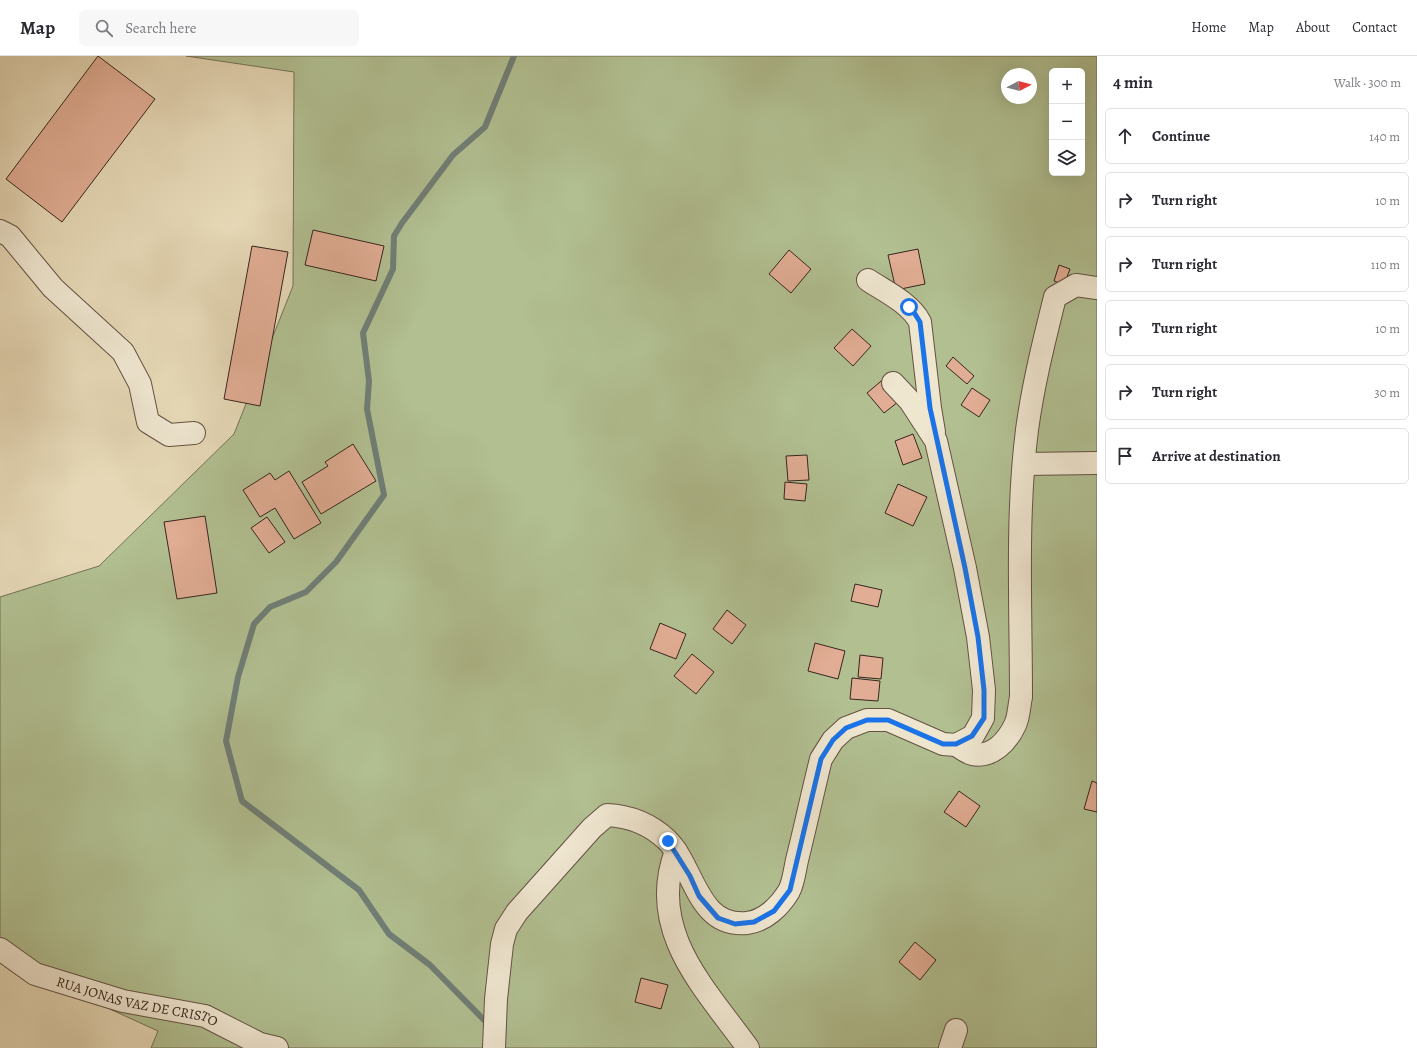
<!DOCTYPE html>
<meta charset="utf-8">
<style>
body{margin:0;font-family:Alegreya,serif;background:#f7f7f7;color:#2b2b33}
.controls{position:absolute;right:12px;top:12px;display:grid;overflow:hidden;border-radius:6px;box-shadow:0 4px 16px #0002}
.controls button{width:36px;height:36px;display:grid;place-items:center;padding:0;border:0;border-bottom:1px solid #e1e1e2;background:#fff;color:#2b2b33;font:20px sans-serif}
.compass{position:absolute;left:1001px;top:12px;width:36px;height:36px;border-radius:50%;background:#fff;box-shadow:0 4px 16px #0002;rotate:83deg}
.stop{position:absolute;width:12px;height:12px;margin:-9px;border:3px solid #1a73e8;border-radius:50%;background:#fff}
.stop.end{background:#1a73e8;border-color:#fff;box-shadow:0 1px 4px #0008}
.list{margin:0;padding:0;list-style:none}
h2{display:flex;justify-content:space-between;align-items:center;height:52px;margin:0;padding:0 16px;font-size:17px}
h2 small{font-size:13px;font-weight:400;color:#7c7c81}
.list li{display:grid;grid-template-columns:26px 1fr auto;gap:12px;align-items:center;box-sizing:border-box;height:56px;margin:0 8px 8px;padding:0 8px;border:1px solid #e1e1e2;border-radius:6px}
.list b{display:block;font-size:15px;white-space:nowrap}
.list em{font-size:13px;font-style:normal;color:#7c7c81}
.icon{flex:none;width:22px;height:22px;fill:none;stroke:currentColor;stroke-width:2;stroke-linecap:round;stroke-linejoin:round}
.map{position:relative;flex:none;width:1097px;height:992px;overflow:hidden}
header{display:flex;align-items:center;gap:24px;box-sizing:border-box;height:56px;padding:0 20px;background:#fff;border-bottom:1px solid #e1e1e2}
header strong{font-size:19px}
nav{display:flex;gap:22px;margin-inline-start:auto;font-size:14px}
.search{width:280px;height:36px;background:#f7f7f7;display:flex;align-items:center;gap:10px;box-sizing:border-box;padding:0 14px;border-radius:6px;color:#7c7c81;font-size:15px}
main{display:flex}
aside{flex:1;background:#fff}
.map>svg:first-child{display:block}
</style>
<header>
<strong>Map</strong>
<div class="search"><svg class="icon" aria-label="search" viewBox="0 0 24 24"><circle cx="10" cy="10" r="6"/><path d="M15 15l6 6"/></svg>Search here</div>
<nav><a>Home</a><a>Map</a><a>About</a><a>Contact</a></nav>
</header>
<main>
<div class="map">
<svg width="1097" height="992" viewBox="0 0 1097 992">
<rect width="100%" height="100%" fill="#e6d8b6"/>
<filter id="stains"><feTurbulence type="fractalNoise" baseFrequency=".005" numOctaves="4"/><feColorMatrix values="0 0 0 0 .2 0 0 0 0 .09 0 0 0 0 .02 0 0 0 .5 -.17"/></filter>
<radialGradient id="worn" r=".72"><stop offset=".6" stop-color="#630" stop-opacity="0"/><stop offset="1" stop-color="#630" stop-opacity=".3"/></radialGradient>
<path fill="#b1bf91" stroke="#747257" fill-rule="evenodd" d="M186 0H1097V992H151L158 975 0 903V541L99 510 234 378 293 230 294 16ZM1052 15H1082V117H1052ZM1007 18H1031V42H1007Z"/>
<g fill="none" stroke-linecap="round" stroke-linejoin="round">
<path stroke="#707e76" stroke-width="6" d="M489 969 430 909 389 878 359 834 242 745 226 685 238 621 254 568 270 551 306 536 336 506 384 439 367 353 369 325 363 277 393 213 394 180 402 167 453 99 485 71 514 0"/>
</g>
<path fill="#e1ad94" stroke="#38251d" d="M98 0 155 43 62 166 6 123Z
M313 174 384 190 376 225 305 209Z
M252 190 288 196 260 350 224 343Z
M918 193 925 228 896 234 888 199Z
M789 194 811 213 791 237 769 218Z
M1059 209 1070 213 1064 229 1054 225Z
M852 273 871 290 853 310 834 292Z
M953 301 974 320 967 328 946 310Z
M886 321 903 342 884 357 867 337Z
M972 332 990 344 979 361 961 349Z
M913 378 922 402 903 409 895 385Z
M353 388 376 425 321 458 302 426 328 410 325 406Z
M807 399 809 424 788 425 786 400Z
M289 415 321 467 294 483 275 452 260 461 243 434 270 417 275 424Z
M785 426 807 428 805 445 784 443Z
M898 428 927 441 913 470 885 457Z
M205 460 217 537 177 543 164 466Z
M267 461 285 486 269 497 251 472Z
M855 528 882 534 878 551 851 545Z
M727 554 746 569 732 588 713 573Z
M660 567 686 578 676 603 650 593Z
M815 587 845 595 838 623 808 615Z
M692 598 714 616 696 638 674 620Z
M860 599 883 602 881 623 858 621Z
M852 622 880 625 878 645 850 643Z
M1092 725 1097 727V756L1084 753Z
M959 735 980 750 966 771 944 756Z
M915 886 936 904 920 924 899 906Z
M641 922 668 929 661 953 635 946Z"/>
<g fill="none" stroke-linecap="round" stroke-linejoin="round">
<g stroke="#645243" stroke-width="24">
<g id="minor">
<path d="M0 175 10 180 53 232 123 296 140 328 148 366 169 379 194 377"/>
<path d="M868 224C886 236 910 247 920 266L930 352 934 376"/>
<path d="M1024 408 1097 407"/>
<path d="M956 689C960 691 967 697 972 698 992 702 1007 686 1015 669 1019 661 1019 650 1021 641 1021 554 1016 460 1027 374 1033 329 1044 285 1055 241L1076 229 1097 232"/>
<path d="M676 795C646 875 705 932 748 992"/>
<path id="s1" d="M0 893 35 918 123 945 205 960 260 988 277 992"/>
<path d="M494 992 496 943 502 888 506 873 517 856 592 772 607 759C629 760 650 768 667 784 695 812 697 872 747 867 765 865 780 850 789 835 794 826 795 811 798 800 806 768 813 735 821 703L833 684 846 672 867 664H888L943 688 956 689 973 680 983 662 984 634 978 581 965 512 936 385 910 345 893 327"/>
<path d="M950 992 956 974"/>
</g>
</g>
<use href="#minor" stroke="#efe6d0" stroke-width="22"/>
</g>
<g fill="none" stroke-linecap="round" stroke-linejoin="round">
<path stroke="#1a73e8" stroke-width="5" d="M668 785 690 820 699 840 718 862 735 868 754 866 774 855 790 834 821 703 833 684 846 672 867 664H888L943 688H956L972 680 984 662V634L978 581 965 512 930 352 920 266 915 258 909 251"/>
</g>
<g text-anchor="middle" stroke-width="3" stroke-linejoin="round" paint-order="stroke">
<g font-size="14" fill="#38251d" stroke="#efe6d0">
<text dy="5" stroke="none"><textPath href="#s1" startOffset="149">RUA JONAS VAZ DE CRISTO</textPath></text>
</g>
</g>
<rect width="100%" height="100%" filter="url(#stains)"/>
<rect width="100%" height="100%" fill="url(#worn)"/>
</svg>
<div class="controls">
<button>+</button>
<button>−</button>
<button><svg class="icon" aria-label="layers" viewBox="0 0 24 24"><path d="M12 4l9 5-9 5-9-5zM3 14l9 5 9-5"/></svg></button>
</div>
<svg class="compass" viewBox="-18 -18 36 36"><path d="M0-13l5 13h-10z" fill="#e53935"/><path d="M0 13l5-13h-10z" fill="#7c7c81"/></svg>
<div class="stop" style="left:909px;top:251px"></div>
<div class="stop end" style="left:668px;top:785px"></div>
</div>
<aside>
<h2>4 min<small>Walk · 300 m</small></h2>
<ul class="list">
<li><svg class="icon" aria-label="ahead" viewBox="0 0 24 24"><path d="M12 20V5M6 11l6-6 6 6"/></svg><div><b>Continue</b></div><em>140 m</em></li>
<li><svg class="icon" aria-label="right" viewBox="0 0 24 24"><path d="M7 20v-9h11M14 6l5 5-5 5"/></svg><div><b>Turn right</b></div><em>10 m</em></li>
<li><svg class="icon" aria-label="right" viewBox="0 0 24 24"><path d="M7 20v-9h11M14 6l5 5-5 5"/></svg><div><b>Turn right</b></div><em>110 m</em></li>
<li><svg class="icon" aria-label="right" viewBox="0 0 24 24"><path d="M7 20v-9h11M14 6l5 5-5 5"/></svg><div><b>Turn right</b></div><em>10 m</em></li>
<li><svg class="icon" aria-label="right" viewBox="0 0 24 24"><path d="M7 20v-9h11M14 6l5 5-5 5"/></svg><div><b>Turn right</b></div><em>30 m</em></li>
<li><svg class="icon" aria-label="arrive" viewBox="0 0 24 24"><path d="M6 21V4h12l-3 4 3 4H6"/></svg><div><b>Arrive at destination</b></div></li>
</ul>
</aside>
</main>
